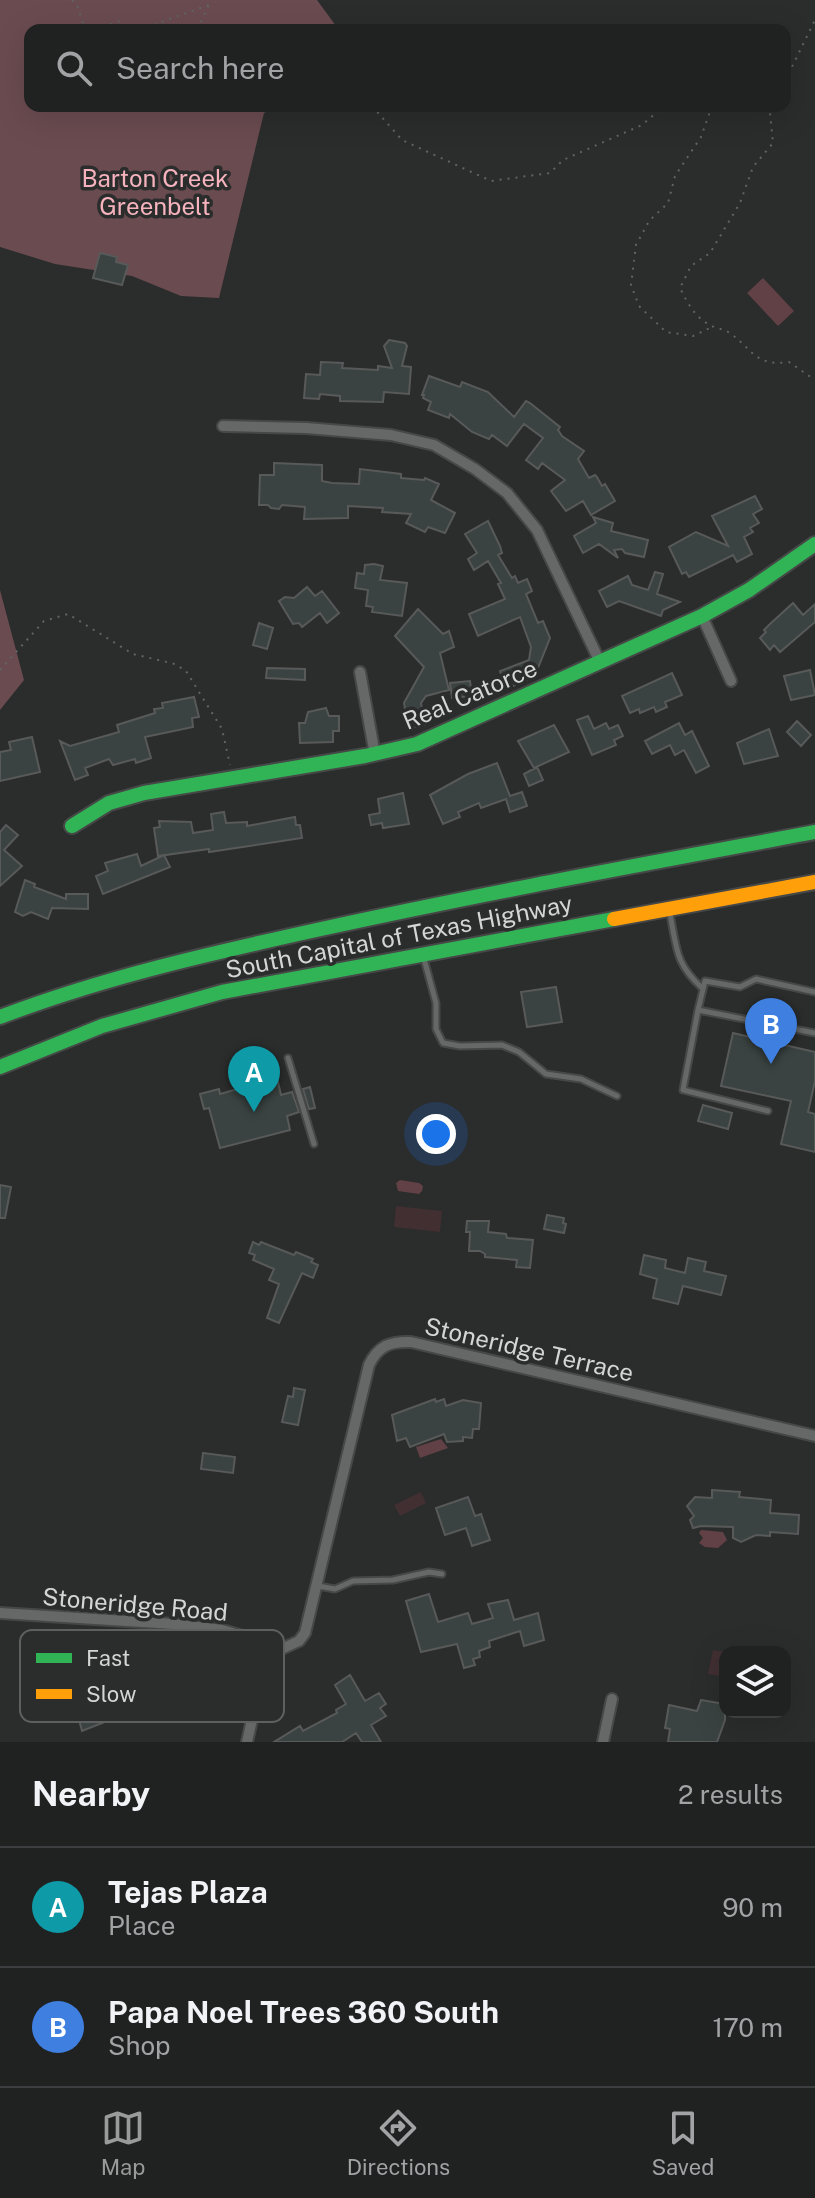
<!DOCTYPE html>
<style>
body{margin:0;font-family:"Public Sans",sans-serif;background:#28292a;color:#f1f3f6}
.controls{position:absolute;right:24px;bottom:24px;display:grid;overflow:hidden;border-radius:16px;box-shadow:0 8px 32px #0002}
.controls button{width:72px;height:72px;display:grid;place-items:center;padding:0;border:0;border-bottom:2px solid #3d3e3f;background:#202121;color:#f1f3f6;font:40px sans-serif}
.you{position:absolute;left:436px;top:1134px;width:28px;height:28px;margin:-20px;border:6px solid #fff;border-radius:50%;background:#1a73e8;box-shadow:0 0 0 12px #1a73e833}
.badge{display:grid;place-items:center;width:52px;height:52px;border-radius:50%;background:#999a9a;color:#fff;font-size:26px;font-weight:700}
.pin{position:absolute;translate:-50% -66px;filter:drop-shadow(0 2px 4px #0008)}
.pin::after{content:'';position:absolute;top:42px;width:28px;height:24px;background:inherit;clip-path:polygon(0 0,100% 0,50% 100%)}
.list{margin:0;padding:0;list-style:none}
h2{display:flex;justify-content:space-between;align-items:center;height:104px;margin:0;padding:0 32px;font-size:34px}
h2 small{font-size:26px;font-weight:400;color:#a2a3a5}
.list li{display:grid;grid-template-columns:52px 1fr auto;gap:24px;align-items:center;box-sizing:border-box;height:120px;padding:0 32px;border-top:2px solid #3d3e3f}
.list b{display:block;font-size:30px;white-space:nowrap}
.list p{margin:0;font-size:26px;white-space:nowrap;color:#a2a3a5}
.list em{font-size:26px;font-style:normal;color:#a2a3a5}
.icon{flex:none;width:44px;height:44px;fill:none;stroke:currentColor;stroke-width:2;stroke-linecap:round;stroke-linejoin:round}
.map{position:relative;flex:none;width:815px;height:1742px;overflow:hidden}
.search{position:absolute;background:#202121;box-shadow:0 8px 32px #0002;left:24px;right:24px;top:24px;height:88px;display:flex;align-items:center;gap:20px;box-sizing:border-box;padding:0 28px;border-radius:16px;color:#a2a3a5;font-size:30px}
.sheet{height:344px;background:#202121}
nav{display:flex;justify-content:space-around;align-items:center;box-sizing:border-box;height:112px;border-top:2px solid #3d3e3f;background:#202121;font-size:22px;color:#a2a3a5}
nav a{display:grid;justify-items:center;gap:4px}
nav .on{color:#999a9a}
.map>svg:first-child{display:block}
</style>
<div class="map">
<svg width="815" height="1742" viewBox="0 0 815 1742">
<rect width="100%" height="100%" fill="#2b2c2c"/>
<path fill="#412f32" d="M396 1206 442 1211 440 1232 394 1227Z
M421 1492 426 1503 400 1516 394 1505Z
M713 1650 725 1652V1677L708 1674Z"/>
<path fill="#6a4b50" d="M0 0H317L339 30H30V106H277L264 113 219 298 181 296 132 276 55 264 0 247Z
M0 590 24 680 0 710Z"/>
<path fill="#614146" d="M763 278 794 311 778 326 747 293Z
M400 1180 419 1183 423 1186 422 1191 419 1194 398 1191 396 1183Z
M441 1439 448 1448 420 1458 416 1447Z
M701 1530 723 1532 727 1540 718 1548 705 1547 699 1543 703 1538 699 1533Z"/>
<path fill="#3a4341" stroke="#585959" stroke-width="2" d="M100 253 117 257 116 262 128 265 122 285 93 278Z
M389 340 405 343 407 346 402 366 411 367 409 394 384 392 383 402 340 401V396L320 394 319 399 304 398 306 374 320 375 321 362 343 363 342 368 378 370V366L392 368 384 346Z
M429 376 460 387 462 382 488 392 514 417 526 401 530 403 560 427 558 430 562 436 584 451 578 459 589 478 595 475 597 477 602 486 605 484 615 501 591 515 583 501 566 511 551 491 565 480 542 463 538 469 526 460 543 438 524 424 507 446 492 435 489 439 472 432 450 414 449 418 428 410 431 402 423 398 424 395H422Z
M274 463 322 465V481L332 483 359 484 360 469 401 474V478L424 480 425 478 439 484 431 500 455 513 445 533 428 527 425 532 406 523 411 514 382 512 383 508 348 506V518L304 519 305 507 282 505 279 509 271 508 268 505H259L260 475H274Z
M755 496 762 509 753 514 759 523 750 528 753 532 744 537 752 554 737 562 733 555 689 577 686 572 682 574 669 547 696 532 728 546 712 516Z
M593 517 613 523 611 531 648 540 644 557 625 553 622 549 614 550 618 558 599 544 583 553 574 536 596 523Z
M488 521 500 546 502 553 498 555 512 578 515 576 518 583 527 579 532 591 526 594 538 623 543 621 550 638 538 668 524 674 527 680 506 689 500 671 529 660 531 647 520 617 478 636 469 614 505 599 498 584 501 583 488 561 474 570 468 559 477 553 465 534Z
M374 564 383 566 380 580 407 583 402 616 372 612 373 607 366 606 368 590 355 588 357 573 364 574 365 565Z
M655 572 663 574 657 594 680 602 663 610 661 616 619 601 607 607 599 591 628 576 632 585 648 590Z
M307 587 315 596 322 591 339 613 327 623 320 613 302 627 299 623 293 624 279 601 285 597 294 598Z
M793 603 803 615 815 604V622L780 652 774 645 770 650 760 638 766 632 764 630 770 624Z
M418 609 443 634 449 631 454 647 440 653 449 690 426 696 421 703 425 725 408 728 404 703 424 667 395 636Z
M259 623 273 628 267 649 253 645Z
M267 668 305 669V680L266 678Z
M810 670 815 695 791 700 784 676Z
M672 673 682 695 665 702 667 707 656 712 654 707 640 713 639 709 630 713 622 696Z
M470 681 472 696 452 698 450 683Z
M194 697 199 717 192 718 193 727 145 737 151 758 136 763 135 759 113 765 109 759 85 768 88 775 75 780 60 741 70 746 119 732 117 725 155 713 154 709 163 708 162 703Z
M326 708 329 716H339V731H333V742L300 743 299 723H305L308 712Z
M588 716 594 729 606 723 609 729 618 725 623 736 614 740 616 745 592 755 577 720Z
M797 721 811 735 801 746 787 732Z
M679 723 685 735 692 731 709 766 696 773 684 750 675 755 670 745 652 754 645 741Z
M554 725 569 752 534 768 518 741Z
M769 729 778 756 744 764 737 743Z
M32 737 40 772 0 781V752L11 750 9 742Z
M497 763 510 796 522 792 527 806 510 812 506 799 481 808 479 803 458 812 460 817 443 824 430 795 468 774Z
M537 767 543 780 529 786 524 774Z
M403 793 409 824 383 828 382 823 371 825 369 815 380 813 378 799Z
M224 812 226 823 247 822V826L295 817 296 825H300L302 838 209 852V849L158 856 154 828 160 827 159 821 191 822 193 833 213 830 211 814Z
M6 825 18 835 4 850 22 866 0 886V832Z
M137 854 141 866 164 855 170 867 103 894 96 876 108 871 105 863Z
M25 880 35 884 34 887 66 899V894H88V909L52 908 48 919 31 912 23 916 15 912Z
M556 987 562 1022 527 1027 521 992Z
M733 1033 815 1052V1081L808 1112 815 1114V1152L781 1144 791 1101 721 1086Z
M277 1078 281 1095 292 1092 299 1112 287 1116 290 1130 220 1148 209 1108 204 1109 200 1094 219 1089 220 1094Z
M310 1087 315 1108 309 1109 303 1089Z
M703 1105 732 1113 728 1129 698 1121Z
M0 1185 11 1187 5 1218H0Z
M547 1215 564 1218 563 1223 566 1224 564 1233 544 1229Z
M467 1221H489L488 1232 506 1234 507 1238 533 1240 530 1268 516 1267 517 1260 485 1257V1254L480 1251H469L470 1232H466Z
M253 1242 259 1245 261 1242 294 1255 296 1252 313 1259 311 1262 318 1265 313 1278 302 1273 279 1323 267 1318 279 1284 269 1280 274 1269 253 1260 255 1255 249 1253Z
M644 1255 666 1260 665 1268 685 1273 688 1258 706 1262 704 1271 726 1276 721 1295 683 1286 678 1304 653 1298 657 1279 640 1274Z
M294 1388 305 1390 298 1425 282 1422 288 1396 293 1397Z
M435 1399 436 1402 444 1399 446 1406 463 1400 481 1403 479 1429H473L472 1438 463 1437V1441L447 1442 444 1434 410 1447 406 1438 397 1441 392 1415Z
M203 1453 235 1457 233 1473 201 1469Z
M712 1490 740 1492 739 1497 771 1500 770 1513 799 1515 798 1534 770 1532V1536L756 1535 741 1542 733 1538V1527L701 1526 693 1528 690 1520 694 1516 687 1506 695 1497 712 1498Z
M468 1497 475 1516 481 1514 490 1540 472 1546 466 1528 445 1535 436 1508Z
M429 1594 438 1622 468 1613 472 1624 493 1618 488 1604 508 1600 514 1620 538 1613 544 1640 524 1646 520 1631 489 1641 490 1647 479 1651 480 1657 473 1659 475 1665 464 1668 457 1644 421 1652 406 1601Z
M98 1650 123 1655 122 1660 135 1663 132 1678 127 1702H124L105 1722 82 1731 76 1708 80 1707 77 1698 106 1668 94 1665Z
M350 1675 365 1701 379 1693 386 1704 380 1708 386 1716 371 1725 381 1742H362L356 1733 342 1742H274L300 1726 303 1731 337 1713 336 1710 346 1704 335 1685Z
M701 1700 725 1704V1720L717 1742H668L670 1729 665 1728 669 1705 697 1711Z"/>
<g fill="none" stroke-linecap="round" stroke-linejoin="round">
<g stroke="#464747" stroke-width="9">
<path id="lane" d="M670 914C677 949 675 963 702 988
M424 959 436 1003V1029L443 1043 460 1046 502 1045 519 1052 546 1074 581 1079 617 1096
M815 992 756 979 740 987 705 981 698 1010 815 1033
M698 1010 683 1090 768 1111
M288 1058 314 1144
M318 1586 335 1589 353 1581 393 1580 429 1572 442 1574"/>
</g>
<g stroke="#464747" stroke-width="14">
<path id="street" d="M223 426 306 428 391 435 434 445 475 469 507 493 537 530 600 662
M702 616 731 681
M360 672 375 755
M0 1613 174 1624 222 1630 252 1639 266 1656 247 1742
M266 1656 299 1641 305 1633 369 1365C378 1346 390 1341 411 1342L815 1436
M603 1742 612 1699"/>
</g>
<g stroke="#464747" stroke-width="18">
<path id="fast" d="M72 826 109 803 144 793 365 756 417 744 702 616 749 590 815 544
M0 1017C105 977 212 953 321 929 485 893 650 863 815 832
M0 1067 102 1026 222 992 614 919"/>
</g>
<g stroke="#464747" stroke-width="18">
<path id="slow" d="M614 919 815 882"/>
</g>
<path stroke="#626363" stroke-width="2" stroke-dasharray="2 6" stroke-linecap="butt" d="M72 0 77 5 84 26 99 28 120 21 124 30
M139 30 209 5
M201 30V22L211 0
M785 81 815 20
M372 106 402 140 491 181 550 173 563 160 642 125 664 106
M712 106 701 137 675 176 668 203 649 221 636 245 631 285 639 306 666 332 693 336 712 327
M773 106 770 113 773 143 753 167 740 203 710 253 691 266 680 288C688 304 695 318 712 326 718 329 724 329 730 333 753 350 756 367 789 362L815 380
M0 670 44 621 68 614 133 654 175 664 186 671 222 729 230 765"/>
<use href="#lane" stroke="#666767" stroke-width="5"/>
<use href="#street" stroke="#666767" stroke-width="10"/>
<use href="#fast" stroke="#30b455" stroke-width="14"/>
<use href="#slow" stroke="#ff9f0a" stroke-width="14"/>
</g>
<g text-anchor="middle" stroke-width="7" stroke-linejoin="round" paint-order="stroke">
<g font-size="24" fill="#f6b3be" stroke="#2a2d2c">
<text x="155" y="187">Barton Creek<tspan x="155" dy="28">Greenbelt</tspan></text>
</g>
<g font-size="24" fill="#d4d6d5" stroke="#2a2d2c">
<text transform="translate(470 695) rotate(-23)" y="8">Real Catorce</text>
<text transform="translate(399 937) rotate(-11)" y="8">South Capital of Texas Highway</text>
<text transform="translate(529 1350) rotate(13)" y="8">Stoneridge Terrace</text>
<text transform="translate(135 1605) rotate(5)" y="8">Stoneridge Road</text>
</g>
</g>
<rect x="20" y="1630" width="264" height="92" rx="12" fill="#2a2d2c" stroke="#5d605f" stroke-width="2"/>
<rect x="36" y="1653" width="36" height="10" fill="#30b455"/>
<rect x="36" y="1689" width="36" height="10" fill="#ff9f0a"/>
<g font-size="22" fill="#d4d6d5">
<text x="86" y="1666">Fast</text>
<text x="86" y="1702">Slow</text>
</g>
</svg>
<div class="controls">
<button><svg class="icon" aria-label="layers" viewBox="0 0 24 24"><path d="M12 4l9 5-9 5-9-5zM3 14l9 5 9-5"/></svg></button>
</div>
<div class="you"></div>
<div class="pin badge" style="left:254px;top:1112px;background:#0f9aa8">A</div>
<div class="pin badge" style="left:771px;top:1064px;background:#3f7fe0">B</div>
<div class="search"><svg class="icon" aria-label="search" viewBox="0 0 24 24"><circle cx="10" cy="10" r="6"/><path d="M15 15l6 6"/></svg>Search here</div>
</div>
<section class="sheet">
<h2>Nearby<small>2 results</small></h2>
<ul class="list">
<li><span class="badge" style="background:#0f9aa8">A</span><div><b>Tejas Plaza</b><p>Place</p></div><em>90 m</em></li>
<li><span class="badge" style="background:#3f7fe0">B</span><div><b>Papa Noel Trees 360 South</b><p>Shop</p></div><em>170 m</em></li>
</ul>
</section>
<nav>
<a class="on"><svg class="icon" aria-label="map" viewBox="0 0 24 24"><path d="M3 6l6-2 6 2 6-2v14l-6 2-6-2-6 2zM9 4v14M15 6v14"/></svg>Map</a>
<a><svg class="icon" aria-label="directions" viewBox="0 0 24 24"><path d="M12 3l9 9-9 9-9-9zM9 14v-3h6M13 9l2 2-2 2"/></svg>Directions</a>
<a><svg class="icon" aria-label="saved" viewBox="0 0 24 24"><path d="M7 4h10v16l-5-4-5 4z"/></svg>Saved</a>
</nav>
